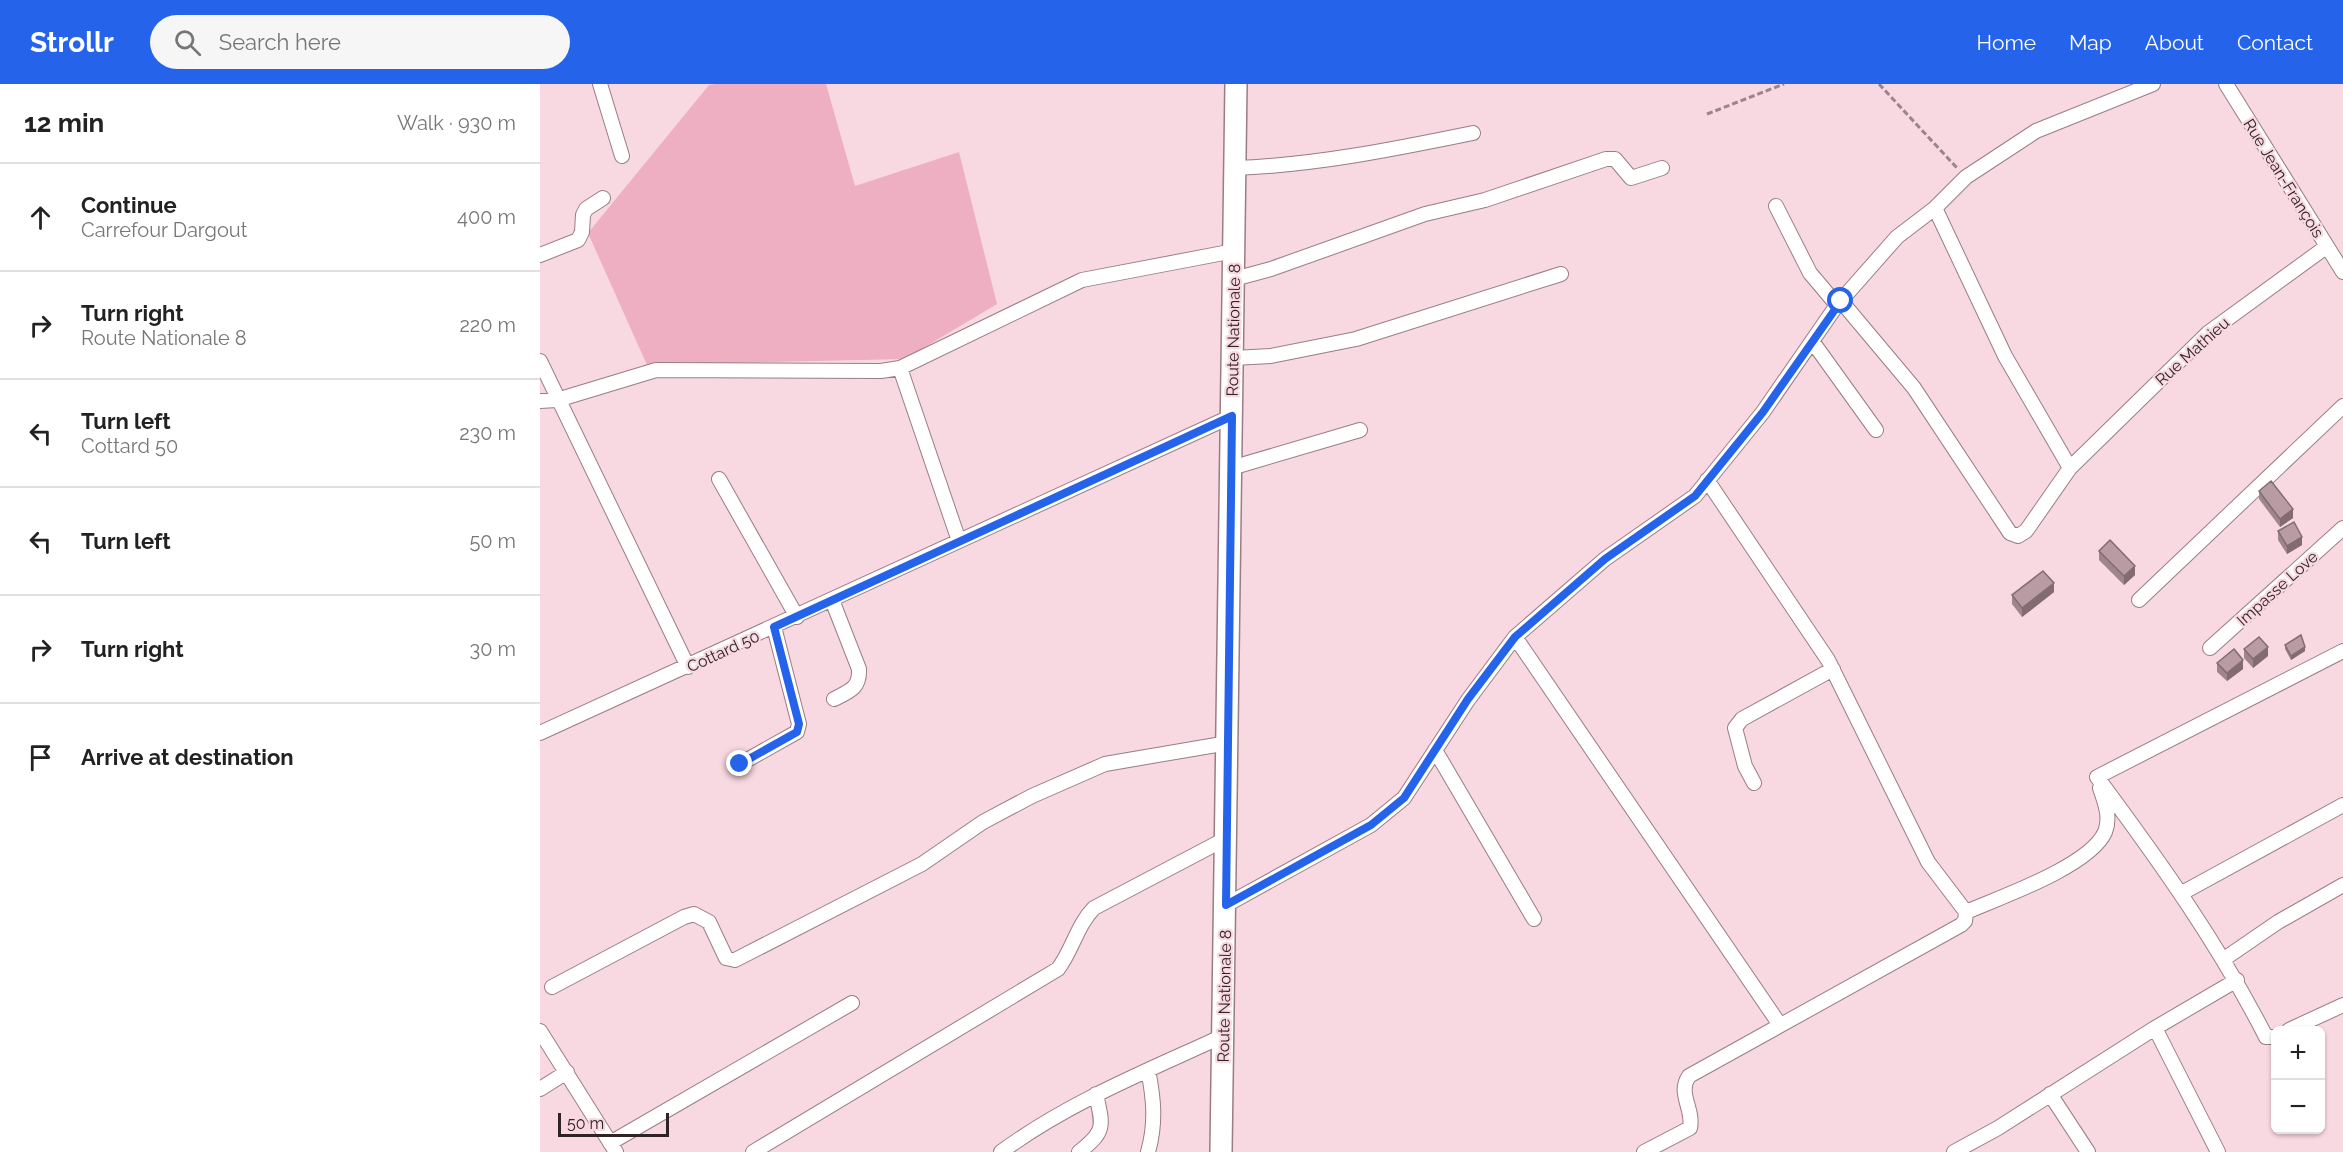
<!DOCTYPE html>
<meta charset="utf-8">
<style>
body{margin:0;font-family:Raleway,sans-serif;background:#f6f6f6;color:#222}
.controls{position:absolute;right:18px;bottom:18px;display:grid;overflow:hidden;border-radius:9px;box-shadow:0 2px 4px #0004}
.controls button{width:54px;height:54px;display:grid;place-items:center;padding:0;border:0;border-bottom:2px solid #e0e0e0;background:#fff;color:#222;font:30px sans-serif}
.scale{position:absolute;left:18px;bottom:15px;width:111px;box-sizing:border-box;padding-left:6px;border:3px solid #2f2326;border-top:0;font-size:16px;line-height:21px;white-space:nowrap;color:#2f2326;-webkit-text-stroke:4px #f8d8e1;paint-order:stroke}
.stop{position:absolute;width:18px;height:18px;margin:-14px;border:4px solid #2563eb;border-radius:50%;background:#fff}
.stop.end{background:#2563eb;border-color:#fff;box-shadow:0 2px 6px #0008}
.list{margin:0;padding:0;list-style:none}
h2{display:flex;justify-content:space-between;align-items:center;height:78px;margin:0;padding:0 24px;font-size:26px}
h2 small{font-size:20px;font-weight:400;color:#767676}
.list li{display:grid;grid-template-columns:39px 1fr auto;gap:18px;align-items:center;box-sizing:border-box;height:108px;padding:0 24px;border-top:2px solid #e0e0e0}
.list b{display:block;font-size:22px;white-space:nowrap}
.list p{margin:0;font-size:20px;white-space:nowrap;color:#767676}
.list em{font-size:20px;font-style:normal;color:#767676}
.icon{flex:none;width:33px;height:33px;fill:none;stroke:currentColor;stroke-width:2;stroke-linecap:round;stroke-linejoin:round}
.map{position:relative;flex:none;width:1803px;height:1068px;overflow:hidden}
header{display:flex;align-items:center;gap:36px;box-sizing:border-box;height:84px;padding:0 30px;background:#2563eb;color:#fff}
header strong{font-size:28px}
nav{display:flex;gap:33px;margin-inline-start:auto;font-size:21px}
.search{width:420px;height:54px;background:#f6f6f6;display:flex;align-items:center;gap:15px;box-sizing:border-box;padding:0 21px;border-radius:33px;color:#767676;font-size:22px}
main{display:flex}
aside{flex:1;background:#fff}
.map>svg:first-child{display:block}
</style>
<header>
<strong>Strollr</strong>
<div class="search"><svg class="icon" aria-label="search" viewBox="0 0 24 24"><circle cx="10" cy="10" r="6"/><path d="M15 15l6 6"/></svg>Search here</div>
<nav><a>Home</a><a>Map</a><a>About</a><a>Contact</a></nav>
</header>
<main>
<aside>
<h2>12 min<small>Walk · 930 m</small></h2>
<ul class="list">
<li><svg class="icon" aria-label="ahead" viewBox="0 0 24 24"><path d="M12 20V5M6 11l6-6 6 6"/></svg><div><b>Continue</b><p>Carrefour Dargout</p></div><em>400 m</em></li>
<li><svg class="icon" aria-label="right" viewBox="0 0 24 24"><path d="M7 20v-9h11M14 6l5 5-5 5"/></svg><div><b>Turn right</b><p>Route Nationale 8</p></div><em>220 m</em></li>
<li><svg class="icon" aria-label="left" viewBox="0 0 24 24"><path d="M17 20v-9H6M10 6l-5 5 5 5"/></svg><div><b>Turn left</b><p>Cottard 50</p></div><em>230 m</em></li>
<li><svg class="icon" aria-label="left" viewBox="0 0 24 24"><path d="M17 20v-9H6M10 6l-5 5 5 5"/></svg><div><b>Turn left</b></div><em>50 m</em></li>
<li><svg class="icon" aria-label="right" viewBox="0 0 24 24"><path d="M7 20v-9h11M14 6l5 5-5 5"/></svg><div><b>Turn right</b></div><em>30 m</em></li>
<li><svg class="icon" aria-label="arrive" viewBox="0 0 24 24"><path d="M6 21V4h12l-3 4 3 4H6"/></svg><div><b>Arrive at destination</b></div></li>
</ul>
</aside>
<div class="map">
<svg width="1803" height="1068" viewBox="0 0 1803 1068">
<rect width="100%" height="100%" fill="#f8d8e1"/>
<path fill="#eeafc2" d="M176 0H286L315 102 419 68 457 220 365 275 107 281 48 149 169 1Z"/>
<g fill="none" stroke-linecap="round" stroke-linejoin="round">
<g stroke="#997d85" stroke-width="16">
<path id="street" d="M60 0 82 72
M1686 0 1803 188
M695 84C776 81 855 65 933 49
M1236 122 1270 189 1297 221
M1395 124 1465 272 1530 384
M0 171 38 156 42 148 43 131 46 125 63 114
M694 195 731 185 885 130 945 116 1066 75H1075L1091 94 1122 84
M1301 217 1374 304 1470 449 1478 452 1486 447 1530 384 1668 249 1786 163
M1272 257 1336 346
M693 274 731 272 816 255 1021 190
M0 277 148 583
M360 284 419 457
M0 317 17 316 116 286 341 287 360 284 542 196 694 167
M691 384 820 346
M179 395 257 533
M292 516 319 585C320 604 310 607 294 615
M1599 516 1803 322
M975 553 1240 941
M1670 564 1803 444
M0 649 692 332
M895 666 994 835
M200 680 257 648 259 640 234 543
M1557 693C1620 778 1678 859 1726 953H1736
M1557 693 1803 567
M1214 699 1205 682 1195 644 1202 635 1293 585
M1642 809 1803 721
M686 821 831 741 864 714 928 616 975 553 1065 475 1155 412 1223 328 1297 221 1357 153 1395 124 1426 93 1496 47 1613 0
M1426 828C1461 813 1550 782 1565 748 1571 733 1565 719 1560 704
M1684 875 1738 838 1803 801
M12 903 144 833 154 830 169 838 186 874 195 876 382 780 443 738 492 712 565 680 688 659
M1615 944 1678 1068
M1749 946 1803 921
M0 947 76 1068
M0 1005 27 988
M1510 1010 1548 1068
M70 1059 312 919
M213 1068 518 885C533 865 537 841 554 824L687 754
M461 1068C529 1018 607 987 683 952
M539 1068C566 1047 563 1042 556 1010
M608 1068C616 1040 614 1015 608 986
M1104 1068 1150 1044C1154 1025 1137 1009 1149 992L1421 841 1425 837 1426 828 1388 778 1288 576 1167 396
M1414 1068 1458 1044 1615 944 1697 896"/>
</g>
<g stroke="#997d85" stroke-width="24">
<path id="primary" d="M681 1068 696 0"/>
</g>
<path stroke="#9b848b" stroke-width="3" stroke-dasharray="6 3" stroke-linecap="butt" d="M1339 0 1418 85
M1167 30 1244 0"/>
<use href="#street" stroke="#fff" stroke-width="14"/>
<use href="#primary" stroke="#fff" stroke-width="21"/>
</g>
<path fill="#9f858c" d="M1719 407 1753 434 1740 443 1719 415Z
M1738 447 1762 461 1747 470 1738 456Z
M1559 467 1595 491 1584 501 1559 476Z
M1514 508 1482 533 1472 520V511Z
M1745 561 1765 567 1751 576 1745 565Z
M1704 565 1728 572 1713 584 1704 574Z
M1677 579 1703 585 1687 597 1677 588Z"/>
<path fill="#826c72" d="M1753 425V434L1740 443V435Z
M1762 453V461L1747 470V462Z
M1595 482V491L1584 501V492Z
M1514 499V508L1482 533V524Z
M1728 563V572L1713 584V575Z
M1765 563V567L1751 576V572Z
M1703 576V585L1687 597V589Z"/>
<path fill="#b99ba3" stroke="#826c72" stroke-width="1.5" d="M1731 397 1753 425 1740 435 1719 407Z
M1754 438 1762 453 1747 462 1738 447Z
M1570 456 1595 482 1584 492 1559 467Z
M1503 487 1514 499 1482 524 1472 511Z
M1761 551 1765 563 1751 572 1745 561Z
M1719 553 1728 563 1713 575 1704 565Z
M1694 565 1703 576 1687 589 1677 579Z"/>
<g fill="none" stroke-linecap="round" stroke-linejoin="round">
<path stroke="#2563eb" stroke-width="8" d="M200 680 257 648 259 640 234 543 692 332 686 821 831 741 864 714 928 615 975 553 1065 475 1155 412 1223 328 1301 217"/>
</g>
<g text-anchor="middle" stroke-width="4.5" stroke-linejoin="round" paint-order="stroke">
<g font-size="16" fill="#2f2326" stroke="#f8d8e1">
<text transform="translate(1744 94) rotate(58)" y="6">Rue Jean-François</text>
<text transform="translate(693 246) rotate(-89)" y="6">Route Nationale 8</text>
<text transform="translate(1652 267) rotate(-42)" y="6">Rue Mathieu</text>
<text transform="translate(1737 504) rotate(-42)" y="6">Impasse Love</text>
<text transform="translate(183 567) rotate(-25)" y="6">Cottard 50</text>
<text transform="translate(684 912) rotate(-89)" y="6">Route Nationale 8</text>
</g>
</g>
</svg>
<div class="controls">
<button>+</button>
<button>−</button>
</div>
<div class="scale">50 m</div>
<div class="stop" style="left:1301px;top:217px"></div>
<div class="stop end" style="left:200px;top:680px"></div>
</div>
</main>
